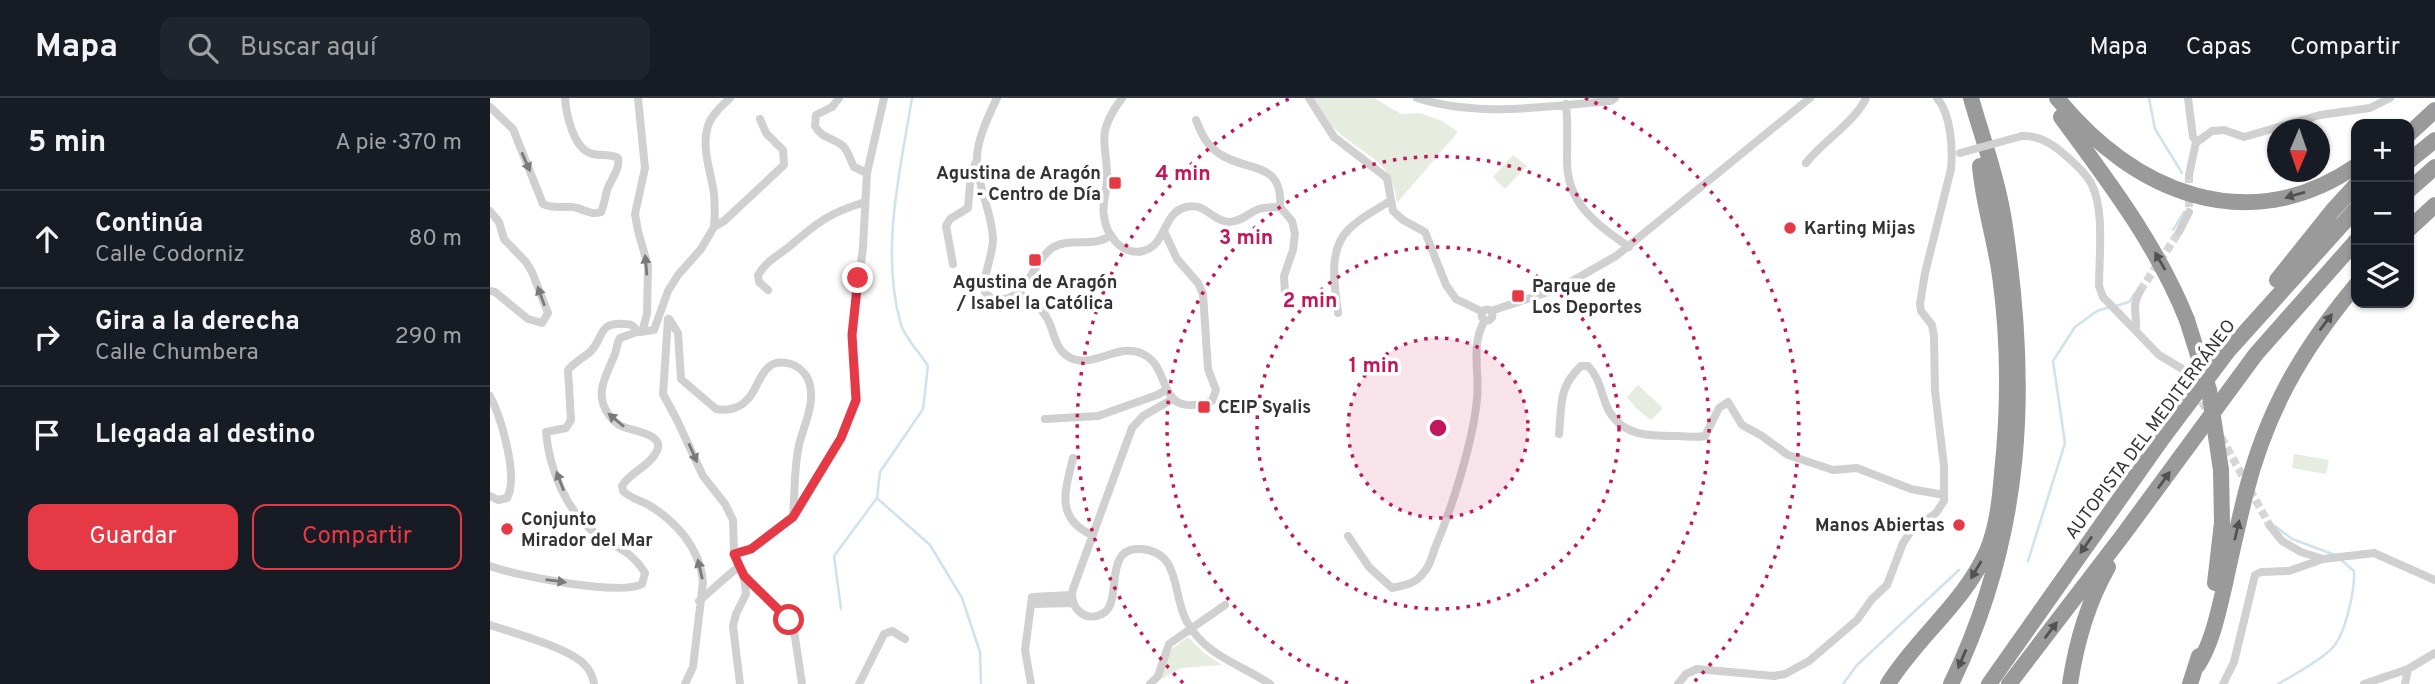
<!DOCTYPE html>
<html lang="es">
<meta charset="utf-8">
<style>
body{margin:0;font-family:Overpass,sans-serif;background:#20242c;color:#f1f3f6}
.controls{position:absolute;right:21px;top:21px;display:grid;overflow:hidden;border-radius:14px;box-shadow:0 2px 5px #0004}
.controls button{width:63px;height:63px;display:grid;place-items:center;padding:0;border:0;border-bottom:2px solid #363941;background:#171b24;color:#f1f3f6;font:35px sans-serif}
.compass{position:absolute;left:1777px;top:21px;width:63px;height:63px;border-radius:50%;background:#171b24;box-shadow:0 2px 5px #0004;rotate:182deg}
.stop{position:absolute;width:21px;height:21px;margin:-16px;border:5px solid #e63946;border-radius:50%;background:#fff}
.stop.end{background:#e63946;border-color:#fff;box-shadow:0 2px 7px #0008}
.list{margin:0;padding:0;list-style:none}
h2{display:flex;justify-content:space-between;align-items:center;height:91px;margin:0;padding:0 28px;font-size:30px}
h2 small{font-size:23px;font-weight:400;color:#9ea1a6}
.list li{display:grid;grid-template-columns:46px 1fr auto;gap:21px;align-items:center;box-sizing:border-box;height:98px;padding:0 28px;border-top:2px solid #363941}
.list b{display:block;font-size:26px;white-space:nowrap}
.list p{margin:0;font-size:23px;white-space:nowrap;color:#9ea1a6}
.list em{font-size:23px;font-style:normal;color:#9ea1a6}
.actions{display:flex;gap:14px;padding:21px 28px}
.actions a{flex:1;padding:16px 0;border:2px solid #e63946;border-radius:14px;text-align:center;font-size:24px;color:#e63946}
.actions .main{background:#e63946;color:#fff}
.icon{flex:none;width:38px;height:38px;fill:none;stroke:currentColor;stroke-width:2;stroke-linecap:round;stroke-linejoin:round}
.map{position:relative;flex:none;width:1945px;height:586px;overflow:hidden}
header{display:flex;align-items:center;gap:42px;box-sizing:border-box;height:98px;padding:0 35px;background:#171b24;border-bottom:2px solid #363941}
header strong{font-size:33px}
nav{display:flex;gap:38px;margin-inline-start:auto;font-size:24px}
.search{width:490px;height:63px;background:#20242c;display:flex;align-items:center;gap:18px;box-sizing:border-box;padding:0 24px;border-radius:14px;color:#9ea1a6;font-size:26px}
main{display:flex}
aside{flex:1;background:#171b24}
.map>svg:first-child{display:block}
</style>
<header>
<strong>Mapa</strong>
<div class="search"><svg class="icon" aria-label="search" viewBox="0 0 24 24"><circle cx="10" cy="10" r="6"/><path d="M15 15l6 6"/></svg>Buscar aquí</div>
<nav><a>Mapa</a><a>Capas</a><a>Compartir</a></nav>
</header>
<main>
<aside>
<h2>5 min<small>A pie · 370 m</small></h2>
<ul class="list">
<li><svg class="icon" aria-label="ahead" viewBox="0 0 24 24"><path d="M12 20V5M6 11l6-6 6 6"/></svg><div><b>Continúa</b><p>Calle Codorniz</p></div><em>80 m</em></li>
<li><svg class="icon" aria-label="right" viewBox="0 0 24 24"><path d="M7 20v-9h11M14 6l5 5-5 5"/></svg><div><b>Gira a la derecha</b><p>Calle Chumbera</p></div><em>290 m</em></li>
<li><svg class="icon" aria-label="arrive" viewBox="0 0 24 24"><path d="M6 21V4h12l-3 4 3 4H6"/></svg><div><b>Llegada al destino</b></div></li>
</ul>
<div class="actions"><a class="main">Guardar</a><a>Compartir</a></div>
</aside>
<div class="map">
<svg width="1945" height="586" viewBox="0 0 1945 586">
<rect width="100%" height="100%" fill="#fff"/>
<path fill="#e6ecdf" d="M824 0H884L911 16 929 15 952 23 968 34 907 105C902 60 874 59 846 32 837 24 831 10 824 0Z
M1023 57 1037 68 1015 91 1003 79Z
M1148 287 1173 310 1161 322 1146 310 1137 299Z
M1804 356 1839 362 1836 376 1802 370Z
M698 539 714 555 732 567 691 570 669 582 682 551Z"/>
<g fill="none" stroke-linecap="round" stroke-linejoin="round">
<path stroke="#cfe2ee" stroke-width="2.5" d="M1659 0 1665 31 1692 75
M1683 132 1694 114
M1626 208 1639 204 1645 195
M388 401 440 447 472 500 490 554 491 586
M1785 428 1802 441 1845 457
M1538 463 1575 345 1563 263 1585 229 1607 213 1620 209
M351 511 344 458 387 400 390 374 433 311 438 268C430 255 416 241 411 227 390 153 410 74 422 0
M1353 586 1367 567 1469 472
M1788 586C1802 578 1835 560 1844 548 1856 533 1865 491 1864 473L1850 461"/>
<path stroke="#d6d6d6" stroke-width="8" stroke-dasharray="8 4" stroke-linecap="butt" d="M1699 77V114
M1650 193 1689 134
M1694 272 1718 315
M1731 339 1780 428"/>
<path stroke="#d0d0d0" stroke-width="8" d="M148 0 155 70 145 116 148 133 158 168 157 216 152 234
M349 0 342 9 326 17 325 28C331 40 344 40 353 48 359 54 360 62 364 69L377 75
M507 0C498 19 485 45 487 67 489 92 502 115 503 141 503 158 492 178 495 194L502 201C537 207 540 166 562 150 580 138 603 151 621 137
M632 0C600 43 622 48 616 91 615 100 612 109 614 118 616 137 632 158 653 153 677 147 672 115 696 109 715 104 722 123 739 124 751 124 758 115 769 111 776 109 782 109 790 109
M819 0 844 39 897 80 903 113 913 122 935 134 956 187 966 201 993 214
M927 0C989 20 1057 8 1121 3L1125 0
M1698 0 1703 39 1707 44 1722 33 1734 32 1754 39 1830 17 1880 10 1900 0
M1076 6C1078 25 1077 42 1077 61 1076 105 1106 126 1139 149
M0 9 23 31 53 106C63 111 71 108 82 109 93 110 100 118 111 114 114 107 115 100 117 92 121 81 130 72 128 60 119 55 109 59 100 55 83 49 76 15 75 0
M706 22C711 35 716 46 727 54 754 75 794 61 790 109L802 123 805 136 803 152 794 178 795 196
M1532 38C1549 37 1563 46 1575 57 1584 65 1595 74 1601 85 1615 111 1609 159 1609 188L1613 199 1669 257 1694 272
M1316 65C1333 43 1365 24 1376 0
M1699 77 1706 44
M0 113 9 124 14 141 36 164 42 174 58 215 52 225 38 221 5 194 0 193
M224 129C225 118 225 107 224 96 221 73 210 48 219 25 223 15 233 7 240 0
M1689 134 1699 114
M463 166 456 128 460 121 478 110 480 86 485 66
M278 192 269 184 268 177C278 161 288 158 300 148 328 124 339 115 375 104
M529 195C539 202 551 209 557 220 564 232 564 248 576 257 599 275 628 243 653 256 684 271 664 322 722 303L726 292 718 271 713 196 708 185 687 161 674 133
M991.5 217a5.5 5.5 0 1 1 11 0a5.5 5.5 0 1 1-11 0Z
M1001 213 1070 190 1126 158 1320 0
M848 215C845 189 837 152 859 131 871 119 886 112 900 103
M178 221 173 296 186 320 213 378 235 406 243 422 244 455 249 469 265 489 291 514 304 532 312 586
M179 221 188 235 191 281 226 311C236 313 248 311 256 303 271 290 270 257 301 266 308 268 313 273 317 279 328 301 314 326 309 347 304 369 305 394 303 417
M1646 231C1647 214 1641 209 1650 193
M0 298C11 319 29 379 17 400L8 402 0 398
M683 301 653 318 642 330 583 491C578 510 597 527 615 514 632 501 613 448 651 451 691 454 682 495 696 522 714 557 748 565 780 586
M555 321 608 318 667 297 676 292
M1069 336C1072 306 1068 290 1091 268H1098C1111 281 1111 298 1119 313 1134 339 1161 338 1188 338 1197 338 1206 340 1215 338L1229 310 1238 304 1252 327 1272 338 1298 357 1343 372 1367 370 1421 391 1454 397
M583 360C575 393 565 420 602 437
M1780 428 1792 443 1811 454 1833 461 1884 455 1945 482
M858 438 879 469 902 490C915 487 926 486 934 474 940 468 942 458 945 450 962 410 983 344 987 301 990 274 980 247 995 222
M244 455 261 451 303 420 351 340 367 302 362 237 373 149 377 75 394 0
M0 468C26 478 130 498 152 486L155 475C141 452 126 450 105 435 76 413 59 370 56 334L76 330 81 322 78 272C85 264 91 261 99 255 115 241 106 224 134 226 141 226 144 227 147 234
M209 503 249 468
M541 506 582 505
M0 527C24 535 76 549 94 566 99 571 103 579 104 586
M195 586 203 569 213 484C210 450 186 423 157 406 149 402 140 400 133 393L132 388C140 374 159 369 167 353 175 335 141 333 131 328 127 326 122 321 119 317 103 296 117 276 125 256 127 250 127 245 130 240L147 234 164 232 178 193 188 177 211 151 224 129 234 123 294 67 293 52 276 35 270 21
M250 586 243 528 246 516 256 496 254 478
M369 586 394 536 402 533 415 541
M541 586 535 552 542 499 581 497
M660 586 668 578 679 546 735 507
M1188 586 1196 576 1207 571 1284 578 1295 576 1319 563 1367 522 1382 501 1397 487 1413 445 1422 432 1446 415 1454 403V368L1445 293 1444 238 1442 227 1431 213 1430 206 1435 175 1461 71C1463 49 1461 17 1447 0
M1733 586 1744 564 1765 477 1771 474 1799 473 1833 461
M1874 586 1918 571
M1915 586 1918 571 1945 555"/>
<path stroke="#9a9a9a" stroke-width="16" d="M1567 0C1643 94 1757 142 1866 68
M1571 19C1619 84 1667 147 1697 222
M1919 36 1945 12
M1919 63 1945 42
M1919 92 1945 69
M1919 131 1945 107
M1787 182 1843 112 1866 87
M1725 485 1732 425 1731 372
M1708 567C1723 543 1728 514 1735 486 1741 457 1748 427 1755 398 1776 314 1811 253 1866 187
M1398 586C1427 539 1474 505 1497 453 1507 429 1510 401 1512 375 1519 310 1519 243 1510 178 1505 141 1493 105 1490 68
M1461 586C1534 436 1539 291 1515 129 1509 85 1493 42 1481 0
M1499 586 1672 341 1738 253 1866 111
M1519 586 1633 437 1766 256 1866 143
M1580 586C1586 546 1598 504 1618 469
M1700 586 1709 558"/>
<path stroke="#d0d0d0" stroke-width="8" d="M1470 55 1532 38"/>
<path stroke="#9a9a9a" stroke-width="16" d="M1697 222 1719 292 1731 372"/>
</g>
<defs><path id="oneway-solid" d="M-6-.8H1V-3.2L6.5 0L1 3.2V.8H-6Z" transform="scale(1.75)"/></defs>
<g fill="#7a7a7a">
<use href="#oneway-solid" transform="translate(36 64) rotate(66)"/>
<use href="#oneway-solid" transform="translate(156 167) rotate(-95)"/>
<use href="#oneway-solid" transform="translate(51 198) rotate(-110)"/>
<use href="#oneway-solid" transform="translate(126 322) rotate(-140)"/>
<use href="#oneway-solid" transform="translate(203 355) rotate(66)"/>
<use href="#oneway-solid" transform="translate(70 383) rotate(-111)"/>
<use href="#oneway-solid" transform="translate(210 471) rotate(-103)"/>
<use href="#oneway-solid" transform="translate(66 483) rotate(7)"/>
</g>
<g fill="#525252">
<use href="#oneway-solid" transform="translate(1805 97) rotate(164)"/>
<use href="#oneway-solid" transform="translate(1670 163) rotate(-120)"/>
<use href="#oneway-solid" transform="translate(1836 224) rotate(-53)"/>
<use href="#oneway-solid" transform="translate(1674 382) rotate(-54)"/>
<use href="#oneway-solid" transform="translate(1747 432) rotate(-77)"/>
<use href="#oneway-solid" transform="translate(1596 447) rotate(125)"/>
<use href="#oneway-solid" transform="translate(1486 472) rotate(121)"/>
<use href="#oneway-solid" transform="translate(1561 532) rotate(-53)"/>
<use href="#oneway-solid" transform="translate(1472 561) rotate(113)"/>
</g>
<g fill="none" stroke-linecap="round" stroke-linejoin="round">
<path stroke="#e63946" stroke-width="9" d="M299 522 254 478 244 456 261 451 303 419 351 340 366 302 362 237 368 180"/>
</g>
<circle cx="948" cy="330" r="90" fill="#c2185b" fill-opacity=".12"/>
<g fill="none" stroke="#c2185b" stroke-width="3.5" stroke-dasharray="3.5 7">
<circle cx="948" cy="330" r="90"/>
<circle cx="948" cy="330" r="181"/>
<path d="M858 585A271 271 0 1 1 1038 585"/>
<path d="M693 585A361 361 0 0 1 801 0M1095 0A361 361 0 0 1 1203 585"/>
</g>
<g fill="#e63946" stroke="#fff" stroke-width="2.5">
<rect x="618" y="78" width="14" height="14" rx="3.5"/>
<circle cx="1300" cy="130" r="7"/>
<rect x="538" y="155" width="14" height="14" rx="3.5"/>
<rect x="1021" y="191" width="14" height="14" rx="3.5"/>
<rect x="707" y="302" width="14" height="14" rx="3.5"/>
<circle cx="1469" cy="427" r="7"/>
<circle cx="17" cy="431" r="7"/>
</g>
<g text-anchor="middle" stroke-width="7" stroke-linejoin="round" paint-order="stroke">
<g font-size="18" font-weight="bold" fill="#333" stroke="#fff" text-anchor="start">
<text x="611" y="81" text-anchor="end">Agustina de Aragón<tspan x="611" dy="21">- Centro de Día</tspan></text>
<text x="1314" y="136">Karting Mijas</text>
<text x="545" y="190" text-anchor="middle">Agustina de Aragón<tspan x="545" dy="21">/ Isabel la Católica</tspan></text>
<text x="1042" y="194">Parque de<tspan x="1042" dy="21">Los Deportes</tspan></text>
<text x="728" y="315">CEIP Syalis</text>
<text x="31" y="427">Conjunto<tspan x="31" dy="21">Mirador del Mar</tspan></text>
<text x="1455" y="433" text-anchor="end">Manos Abiertas</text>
</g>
<g font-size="18" fill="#333" stroke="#fff">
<text transform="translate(1660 331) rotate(-53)" y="6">AUTOPISTA DEL MEDITERRÁNEO</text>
</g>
</g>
<circle cx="948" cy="330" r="10" fill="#c2185b" stroke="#fff" stroke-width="3.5"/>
<g font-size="21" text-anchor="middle" font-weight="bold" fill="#c2185b" stroke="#fff" stroke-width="7" stroke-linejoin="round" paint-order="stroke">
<text x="693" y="82">4 min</text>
<text x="756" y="146">3 min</text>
<text x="820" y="209">2 min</text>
<text x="884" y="274">1 min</text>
</g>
</svg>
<div class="controls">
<button>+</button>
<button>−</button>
<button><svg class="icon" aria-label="layers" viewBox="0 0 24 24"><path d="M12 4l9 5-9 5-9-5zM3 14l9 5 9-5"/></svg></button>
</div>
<svg class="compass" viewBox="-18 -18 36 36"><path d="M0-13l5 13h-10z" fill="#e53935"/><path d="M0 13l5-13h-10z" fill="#9ea1a6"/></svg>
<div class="stop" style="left:299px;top:522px"></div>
<div class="stop end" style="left:368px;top:180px"></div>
</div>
</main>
